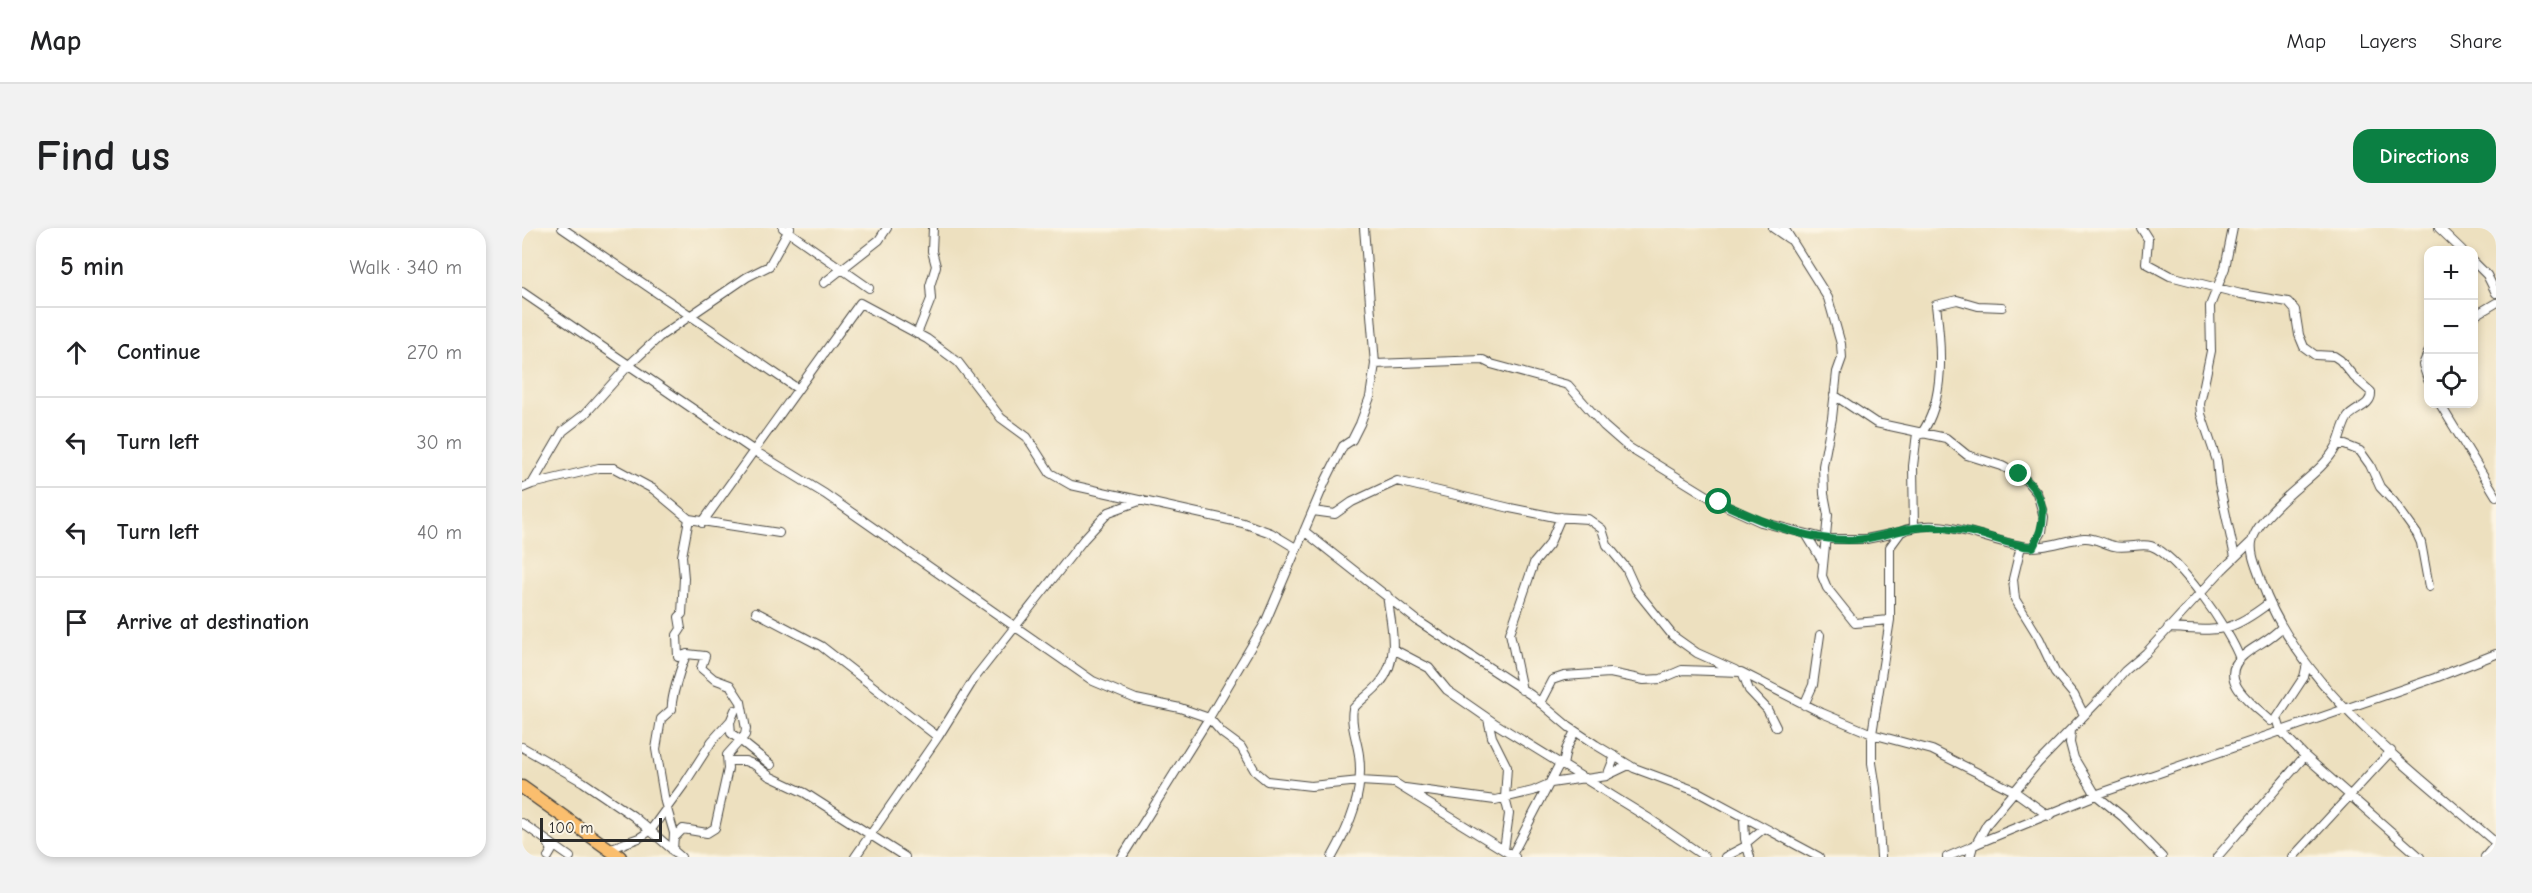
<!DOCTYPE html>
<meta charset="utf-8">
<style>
body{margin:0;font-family:"Comic Neue",sans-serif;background:#f2f2f2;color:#202124}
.controls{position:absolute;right:18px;top:18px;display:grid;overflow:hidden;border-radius:12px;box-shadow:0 3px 9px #0003}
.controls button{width:54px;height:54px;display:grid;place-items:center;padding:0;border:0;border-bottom:2px solid #e0e0e0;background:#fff;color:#202124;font:30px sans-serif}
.scale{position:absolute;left:18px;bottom:15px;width:122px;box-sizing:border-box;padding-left:6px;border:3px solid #2b2b2b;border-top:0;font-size:16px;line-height:21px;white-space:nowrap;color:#2b2b2b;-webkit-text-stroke:4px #fcf5e5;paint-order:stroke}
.stop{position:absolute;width:18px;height:18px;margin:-14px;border:4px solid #0b8043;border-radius:50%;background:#fff}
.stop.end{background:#0b8043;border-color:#fff;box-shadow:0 2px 6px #0008}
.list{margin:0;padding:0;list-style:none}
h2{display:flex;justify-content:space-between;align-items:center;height:78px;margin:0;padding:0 24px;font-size:26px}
h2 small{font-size:20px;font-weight:400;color:#757577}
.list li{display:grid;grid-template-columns:39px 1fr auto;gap:18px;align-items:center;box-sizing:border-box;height:90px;padding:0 24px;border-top:2px solid #e0e0e0}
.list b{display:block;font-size:22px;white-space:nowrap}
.list em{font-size:20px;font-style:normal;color:#757577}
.icon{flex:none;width:33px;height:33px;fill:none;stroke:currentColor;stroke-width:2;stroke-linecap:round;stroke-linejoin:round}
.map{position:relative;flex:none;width:1974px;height:629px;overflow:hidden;border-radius:18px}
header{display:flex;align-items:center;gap:36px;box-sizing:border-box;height:84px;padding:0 30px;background:#fff;border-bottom:2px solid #e0e0e0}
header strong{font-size:28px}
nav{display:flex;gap:33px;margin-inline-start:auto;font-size:21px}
.intro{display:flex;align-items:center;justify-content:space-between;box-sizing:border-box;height:144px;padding:0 36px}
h1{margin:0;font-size:42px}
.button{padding:15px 27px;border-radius:18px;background:#0b8043;color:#fff;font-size:21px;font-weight:700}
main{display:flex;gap:36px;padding:0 36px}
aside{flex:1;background:#fff;border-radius:18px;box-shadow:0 3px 9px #0003}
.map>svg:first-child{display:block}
</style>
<header>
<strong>Map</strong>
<nav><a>Map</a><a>Layers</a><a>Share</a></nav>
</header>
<div class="intro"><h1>Find us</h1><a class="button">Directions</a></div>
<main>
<aside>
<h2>5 min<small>Walk · 340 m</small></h2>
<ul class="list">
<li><svg class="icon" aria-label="ahead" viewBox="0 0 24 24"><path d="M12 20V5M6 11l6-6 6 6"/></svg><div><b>Continue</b></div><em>270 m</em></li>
<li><svg class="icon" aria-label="left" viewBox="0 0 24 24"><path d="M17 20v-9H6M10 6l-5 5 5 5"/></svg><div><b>Turn left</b></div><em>30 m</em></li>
<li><svg class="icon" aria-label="left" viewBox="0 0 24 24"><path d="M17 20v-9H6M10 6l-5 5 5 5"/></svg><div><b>Turn left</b></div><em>40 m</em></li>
<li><svg class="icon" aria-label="arrive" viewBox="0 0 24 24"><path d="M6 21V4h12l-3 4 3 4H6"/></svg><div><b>Arrive at destination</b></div></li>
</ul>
</aside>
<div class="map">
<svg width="1974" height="629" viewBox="0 0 1974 629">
<rect width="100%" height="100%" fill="#fcf5e5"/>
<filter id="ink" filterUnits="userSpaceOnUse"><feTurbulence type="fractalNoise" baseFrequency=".0167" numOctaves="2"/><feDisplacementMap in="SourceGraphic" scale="12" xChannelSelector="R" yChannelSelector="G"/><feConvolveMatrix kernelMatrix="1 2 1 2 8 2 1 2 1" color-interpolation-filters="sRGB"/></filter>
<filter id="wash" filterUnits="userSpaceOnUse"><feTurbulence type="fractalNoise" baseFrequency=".008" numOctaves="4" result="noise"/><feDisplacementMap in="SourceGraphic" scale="24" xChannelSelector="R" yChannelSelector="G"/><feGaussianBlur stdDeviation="1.35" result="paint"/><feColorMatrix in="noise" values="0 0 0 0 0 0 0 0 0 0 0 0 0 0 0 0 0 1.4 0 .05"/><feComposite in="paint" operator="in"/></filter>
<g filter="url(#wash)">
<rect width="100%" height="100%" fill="#ede0bf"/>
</g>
<g filter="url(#ink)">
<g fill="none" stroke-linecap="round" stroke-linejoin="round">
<g stroke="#484641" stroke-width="10">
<path id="minor" d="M40 0 276 161
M261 0 347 60
M1251 0 1267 11
M1262 0 1306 70 1319 116 1320 130 1315 144 1310 190 1301 238 1302 266 1306 287 1300 348 1305 360 1333 395 1368 392
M1619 0 1626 11 1624 35 1648 48 1719 66 1766 74 1773 82 1777 107 1782 119 1793 127 1812 128 1818 132 1832 149 1849 164C1850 178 1833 180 1826 189 1820 198 1819 210 1814 219 1806 234 1790 247 1777 258 1763 270 1733 296 1730 314 1728 327 1735 340 1739 353 1776 460 1891 542 1974 615
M1711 0 1703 40 1688 78 1689 123 1678 176 1679 186 1695 233 1697 255 1713 329
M1917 0 1940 22
M1952 34 1965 47 1974 65
M302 55 357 12 365 0
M0 64 231 222 303 266 571 453 614 471 658 480 687 490 700 505 719 519 733 543 745 553 789 558 838 553 873 555 993 629
M1952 88 1974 75
M395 106 409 71 408 58 414 38 410 23 411 0
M1906 125 1901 137 1906 152
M853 136 961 132 969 136 1046 157 1082 198 1106 219 1197 275 1239 294 1305 311H1344L1379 304
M1312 167 1354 195 1424 210 1445 227 1480 238 1502 250 1515 265 1522 289 1520 304 1511 319
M1918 176 1974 268
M1399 206C1424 172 1419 116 1414 77L1435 72 1456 78 1480 79
M1815 217H1823L1838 223 1848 237 1858 259 1872 274 1895 306 1899 315 1907 359
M10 256 77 240H92L131 261 167 291 257 305
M0 260 10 256 41 203 63 186 106 138 137 109 225 49 247 38 268 0
M791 283 813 286 830 274 875 253 988 280 1033 289 1066 291 1080 301 1085 317 1104 340 1114 362 1151 408 1175 425 1213 442
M180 295 338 75 405 111 436 134 479 190 505 209 528 245 549 257 721 295 749 305 772 319 774 318
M1392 300 1391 238 1395 205
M782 303 896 393 1009 467 1047 499 1074 517 1112 540 1174 563 1297 629
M1284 306 1301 334
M1499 318 1491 351 1493 371 1517 410 1533 444 1552 467 1562 487
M234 384 299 418 416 509
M1646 400C1696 402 1704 408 1747 375
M871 421 907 440 925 462 974 496 1128 591 1183 629
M1785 436 1782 449 1755 490 1759 503 1783 528 1898 629
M1221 446 1227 462 1245 481 1254 499
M1000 462 988 405 1012 335 1027 317 1039 289
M1018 475 1030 452 1042 448 1088 445 1122 452 1139 451 1160 442 1219 444 1300 485 1350 506 1410 522 1492 563 1527 588
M1282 477 1291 457 1298 407
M213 482 208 494 209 505 249 537
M966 491 970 509 985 539 983 570 987 586 982 622
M1749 493C1732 477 1692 451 1722 427 1735 416 1747 413 1760 399
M1549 502 1548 515 1552 530 1574 567 1601 589 1640 629
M0 519 61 554 111 588 159 629
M206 533H223L233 537 247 548 283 565 383 629
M1041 537 1044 522 1053 503
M1086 547 1107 537
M1064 551 1085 548 1093 528
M883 560 973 572 1011 563 1029 555 1063 550
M1222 590 1223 611 1228 629
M0 595 48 629
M153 609 161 601 185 605 193 600 206 541 205 527 223 507 224 501 219 474 208 457 192 451 179 440 183 428 165 426
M26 615 30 622 26 629
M1224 615 1241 601
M1454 616 1465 596 1516 535 1581 468 1603 443 1624 425 1698 344 1730 313
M87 621 117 610 128 603 163 555 190 513 209 492
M151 623 152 605 143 574 134 521 139 491 150 481C148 473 160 434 165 426L156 429 155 407 159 401 157 389 160 386 162 350 160 328 167 291
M990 627 1038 535
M333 629 416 509 452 451 562 311 587 284 620 272
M600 629 687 490 743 395 803 254 821 218 830 212 838 196 848 169 853 136 842 0
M810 629C828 597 842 565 837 527 835 512 828 496 831 481 839 471 850 465 858 455 879 430 869 396 865 367
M1203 629 1224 618
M1359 629 1354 560 1350 535V506L1368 392V319L1379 304C1416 286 1461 312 1499 318 1521 322 1541 312 1562 310 1573 309 1582 316 1592 318 1604 321 1618 315 1629 318 1655 326 1709 404 1718 431
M1425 629 1451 618
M1448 629 1451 618 1454 616 1579 565 1913 450 1974 426
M1695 629 1783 528
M1771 629 1869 523
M1963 629 1974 616"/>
</g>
<g stroke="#484641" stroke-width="15">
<path id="trunk" d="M0 559 98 629"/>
</g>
<use href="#minor" stroke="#fff" stroke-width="8"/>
<use href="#trunk" stroke="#fabe6e" stroke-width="12"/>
</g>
</g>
<g fill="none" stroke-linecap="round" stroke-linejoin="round" filter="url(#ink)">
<path stroke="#0b8043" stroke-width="8" d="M1197 274C1241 294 1292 317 1342 311 1364 308 1386 298 1409 299 1425 300 1443 302 1458 306 1476 311 1492 318 1511 319 1527 291 1524 266 1497 246"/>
</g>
</svg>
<div class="controls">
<button>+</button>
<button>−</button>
<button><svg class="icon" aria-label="locate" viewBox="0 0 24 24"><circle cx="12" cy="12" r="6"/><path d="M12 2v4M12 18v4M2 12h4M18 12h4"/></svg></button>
</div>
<div class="scale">100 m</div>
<div class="stop" style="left:1197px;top:274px"></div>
<div class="stop end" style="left:1497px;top:246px"></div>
</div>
</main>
